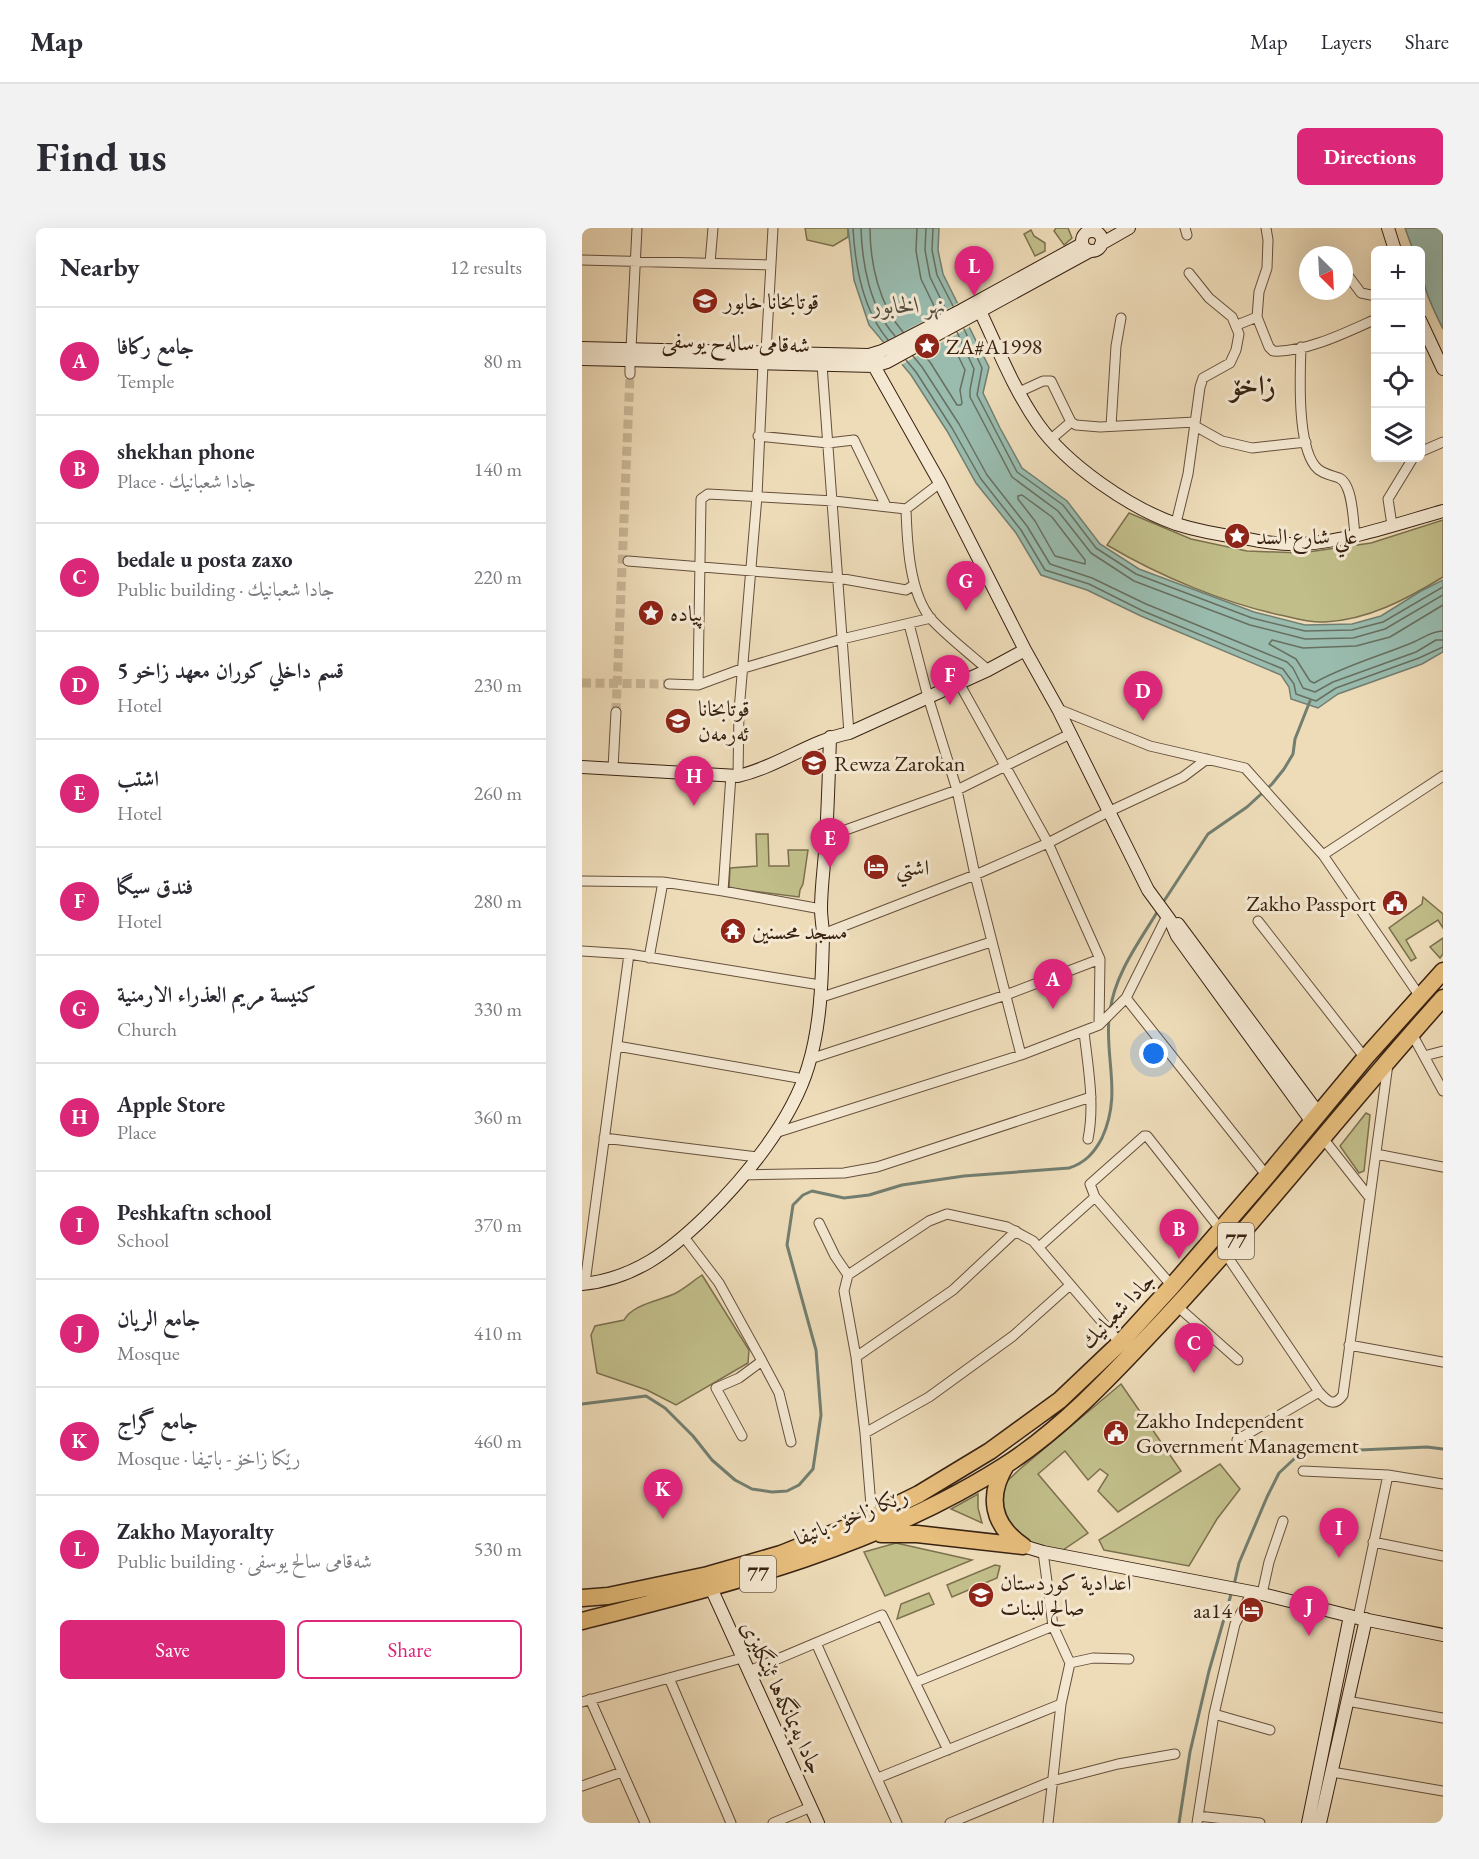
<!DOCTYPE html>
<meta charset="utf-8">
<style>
body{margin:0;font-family:"EB Garamond",Amiri,serif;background:#f2f2f3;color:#2b2b33}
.controls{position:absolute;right:18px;top:18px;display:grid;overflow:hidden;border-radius:9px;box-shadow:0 6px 24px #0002}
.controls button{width:54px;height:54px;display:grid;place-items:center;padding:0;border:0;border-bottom:2px solid #e1e1e2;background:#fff;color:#2b2b33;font:30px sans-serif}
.compass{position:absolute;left:717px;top:18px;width:54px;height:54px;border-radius:50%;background:#fff;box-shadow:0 6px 24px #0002;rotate:156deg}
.you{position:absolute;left:572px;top:826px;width:21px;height:21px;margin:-15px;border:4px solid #fff;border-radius:50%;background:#1a73e8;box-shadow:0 0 0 9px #1a73e833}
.badge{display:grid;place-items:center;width:39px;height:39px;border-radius:50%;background:#db2777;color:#fff;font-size:20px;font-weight:700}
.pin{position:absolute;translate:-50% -50px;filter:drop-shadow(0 2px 3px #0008)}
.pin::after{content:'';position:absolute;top:32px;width:21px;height:18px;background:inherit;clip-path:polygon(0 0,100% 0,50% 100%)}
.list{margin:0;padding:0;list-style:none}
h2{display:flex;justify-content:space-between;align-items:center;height:78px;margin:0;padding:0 24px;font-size:26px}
h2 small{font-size:20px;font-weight:400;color:#7c7c81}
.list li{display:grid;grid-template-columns:39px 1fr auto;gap:18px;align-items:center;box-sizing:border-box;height:108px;padding:0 24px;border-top:2px solid #e1e1e2}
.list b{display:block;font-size:22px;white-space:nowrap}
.list p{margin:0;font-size:20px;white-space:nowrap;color:#7c7c81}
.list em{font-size:20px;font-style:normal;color:#7c7c81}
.actions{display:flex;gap:12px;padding:18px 24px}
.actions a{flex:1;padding:14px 0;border:2px solid #db2777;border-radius:9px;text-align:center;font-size:21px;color:#db2777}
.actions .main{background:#db2777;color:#fff}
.icon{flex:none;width:33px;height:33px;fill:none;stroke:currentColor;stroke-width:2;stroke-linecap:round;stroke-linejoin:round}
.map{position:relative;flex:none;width:861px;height:1595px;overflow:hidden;border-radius:9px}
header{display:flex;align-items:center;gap:36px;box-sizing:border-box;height:84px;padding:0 30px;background:#fff;border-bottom:2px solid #e1e1e2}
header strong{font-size:28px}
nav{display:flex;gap:33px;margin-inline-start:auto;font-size:21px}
.intro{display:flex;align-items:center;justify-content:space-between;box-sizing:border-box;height:144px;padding:0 36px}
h1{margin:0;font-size:42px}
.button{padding:15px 27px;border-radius:9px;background:#db2777;color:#fff;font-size:21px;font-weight:700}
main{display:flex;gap:36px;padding:0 36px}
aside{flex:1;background:#fff;border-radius:9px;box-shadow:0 6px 24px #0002}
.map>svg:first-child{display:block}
</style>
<header>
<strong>Map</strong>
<nav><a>Map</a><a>Layers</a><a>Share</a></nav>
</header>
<div class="intro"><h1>Find us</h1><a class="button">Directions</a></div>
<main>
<aside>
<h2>Nearby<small>12 results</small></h2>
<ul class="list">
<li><span class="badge">A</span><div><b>جامع ركافا</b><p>Temple</p></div><em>80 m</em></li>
<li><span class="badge">B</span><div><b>shekhan phone</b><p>Place · جادا شعبانيك</p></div><em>140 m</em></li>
<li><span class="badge">C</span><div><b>bedale u posta zaxo</b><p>Public building · جادا شعبانيك</p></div><em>220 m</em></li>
<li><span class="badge">D</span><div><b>قسم داخلي كوران معهد زاخو 5</b><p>Hotel</p></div><em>230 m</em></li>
<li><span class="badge">E</span><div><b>اشتب</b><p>Hotel</p></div><em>260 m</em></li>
<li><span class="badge">F</span><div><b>فندق سيگا</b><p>Hotel</p></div><em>280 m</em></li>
<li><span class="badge">G</span><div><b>كنيسة مريم العذراء الارمنية</b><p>Church</p></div><em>330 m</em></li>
<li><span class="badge">H</span><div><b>Apple Store</b><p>Place</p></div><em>360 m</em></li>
<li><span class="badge">I</span><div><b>Peshkaftn school</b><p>School</p></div><em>370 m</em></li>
<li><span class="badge">J</span><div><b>جامع الريان</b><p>Mosque</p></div><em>410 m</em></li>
<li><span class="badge">K</span><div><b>جامع گراج</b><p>Mosque · رێکا زاخۆ - باتیفا</p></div><em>460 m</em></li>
<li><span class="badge">L</span><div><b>Zakho Mayoralty</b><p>Public building · شەقامی سالح یوسفی</p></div><em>530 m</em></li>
</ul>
<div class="actions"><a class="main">Save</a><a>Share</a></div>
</aside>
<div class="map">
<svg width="861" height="1595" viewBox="0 0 861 1595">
<rect width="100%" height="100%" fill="#eedcb9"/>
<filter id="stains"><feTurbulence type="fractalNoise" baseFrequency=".00333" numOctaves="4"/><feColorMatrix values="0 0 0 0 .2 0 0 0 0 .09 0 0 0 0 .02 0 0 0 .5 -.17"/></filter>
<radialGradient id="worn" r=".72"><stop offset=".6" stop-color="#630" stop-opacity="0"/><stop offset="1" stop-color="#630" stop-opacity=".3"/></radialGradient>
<path fill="#c1be8a" stroke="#7c704e" stroke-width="1.5" d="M223 0H266V9L251 18 225 12Z
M474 0H486L490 10 482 17 472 3Z
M449 2 452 8 463 15V23L453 28 442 6Z
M547 285 609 311 665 323 719 325 789 315 861 292V349C825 371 786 392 743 394 730 395 715 391 703 388 644 376 577 348 525 317Z
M174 606H186L187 638H207L206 622H226L221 656 218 662 217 669 147 660 148 640 175 638Z
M841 669 861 686V700L856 692 824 712 834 730 829 733 807 700 840 676Z
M861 710V726L858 730 848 719Z
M784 885 788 887 782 943 777 945 758 918Z
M120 1047 167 1122 166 1135 94 1177 65 1162 15 1145 9 1107 13 1098 42 1092C51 1076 77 1073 92 1066 102 1061 111 1053 120 1047Z
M539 1156 599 1243 536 1284 516 1263 526 1247 518 1241 506 1252 483 1223 456 1246 506 1305 478 1324 437 1314 421 1295V1257L438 1241Z
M638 1236 658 1261 635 1291 607 1338 522 1322 517 1312Z
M396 1266V1280L400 1295 369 1281Z
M314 1315 390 1332 303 1368 282 1324Z
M413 1337 418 1338 415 1350 370 1369 365 1357Z
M347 1365 352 1376 315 1391 319 1376Z"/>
<path fill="#99bcaf" stroke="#727e70" stroke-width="1.5" d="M266 0H357L356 22 361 46 407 139 401 165 418 200 440 240 485 273 518 316 557 341 672 384 723 397 770 396 799 388 839 363 861 352V424L840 436 756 466 736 480 709 471 707 459 699 447 559 388 505 362 459 347 434 305 394 255 365 203 329 147 287 97 272 52Z
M823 0H861V101C847 73 838 54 838 22H831Z"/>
<path fill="#eedcb9" d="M376 75 388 99 317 138 298 116Z"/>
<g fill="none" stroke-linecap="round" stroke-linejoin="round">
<path stroke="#686f60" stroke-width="1.5" d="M271 0C273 38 281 82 306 112
M279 0C280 36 288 80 313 108
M288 0C288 35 297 77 321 104
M335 0 334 23 339 51 356 86
M344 0 343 22 348 49 364 82
M351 0 350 22 355 47 371 78
M382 101 400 140 395 167 435 244 481 277 514 320 554 346 670 390 723 403 770 402 801 394 861 359
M375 104 392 141 388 162V169L430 249 476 283 509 325 552 353 668 397 723 411 771 410 803 401 861 367
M339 124 348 134 375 177H379L380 175 378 162 383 142 367 109
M331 128 340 139 377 196 405 247 445 298 468 336 510 350 564 376 705 434 711 440 721 460 733 464 751 454 834 424 854 412H861
M324 132 334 144 370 200 399 251 439 302 463 342 507 356 561 383 701 441 712 456 714 466 734 473 754 460 837 430 861 419
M440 267 470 289 503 332V336L473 328 453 293 436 271V268Z
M861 377 808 409 774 418 721 420 690 412 687 416 714 431 728 453 732 455C762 438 795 429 827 416 839 412 848 403 861 403"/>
<path stroke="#727e70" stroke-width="3" d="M580 676 626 606 665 579 690 556 702 541 711 526 713 511 728 473
M528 783C533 745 558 713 577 681
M0 1176 64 1168 83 1180 111 1208 130 1232 153 1252 170 1261 190 1264 205 1263 217 1257 231 1241 239 1187 234 1122 205 1017 211 977 221 967 230 963 262 970 287 967 320 957 382 948 487 940C503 935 512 925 520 910 540 866 523 833 527 789
M652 1357 657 1335 685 1269 697 1245 712 1231 733 1224 845 1219 861 1221
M597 1595 608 1524 627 1443 650 1363"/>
<path stroke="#cab798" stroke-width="9" stroke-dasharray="9 4.5" stroke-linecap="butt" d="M0 455 87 456
M34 484 48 146"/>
<g stroke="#66503c" stroke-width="11">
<path id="street" d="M603 0 605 7
M684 0 686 12 685 40 677 64 675 89 687 119 691 123C723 125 765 104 794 91
M0 32 189 37
M128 35 131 0
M764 45 779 65 794 68
M655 97 675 89
M719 119C718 148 715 215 733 238 739 246 749 247 757 250 771 256 771 293 773 306
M49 121 55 0
M184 124 191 0
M240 137 267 505
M48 146V132
M437 164 461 153H469L489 194 494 197 518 199 613 194
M529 198 534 118 539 90
M613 198 640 213 670 220 724 214
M176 208 246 215 272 212 304 278
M468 212 489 194
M838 224 861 214
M324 281C325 313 327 366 350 392 367 410 387 425 406 442
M594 295 606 246 618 159 621 150 648 135 654 122 657 106 650 89 627 70 607 45
M810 297 806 271 831 230
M46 333 256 350 324 362 332 357
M327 396 346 469 375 562 393 647 439 827
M377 455 466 615 518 731 517 797
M87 456 116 457 162 440 260 411 349 390
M116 457 119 271 126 266 252 273 324 281 358 255
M476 481 568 518 663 540 741 627 839 770
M31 540 34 484
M156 548 157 483 175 268 181 136
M244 609 375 562 488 506
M741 627 861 548
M0 653 81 654 141 663 239 681
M141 663 149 547
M676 693 783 830
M241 706 393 647 466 615 528 583 601 549 625 531
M0 723 47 726 238 757
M67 730 81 654
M237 770 409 714
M544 770 685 948
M502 804C506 839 513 876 506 911
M830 806 861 863
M35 818 222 851
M842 828 861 823
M228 831 424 767 518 731
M193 905 439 827 517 797 544 770 585 688
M740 909 788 970
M22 910 175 929
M794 926 861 939
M161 947 262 945 295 939 509 869
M237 995 253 1028 266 1047
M102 1009 137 1055 180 1133 157 1150 134 1160 160 1208
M457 1019 513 969
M643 1025 737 1164C745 1173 752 1180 761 1167L806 836
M3 1055 47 726
M590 1058 513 969 508 956 562 908H565L639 1002
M595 1078 656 1132
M767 1117 861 1134
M274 1129 371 1062 434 1003
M180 1133 197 1165 209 1214
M283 1205 347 1169 431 1108 488 1057
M655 1212 737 1164
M721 1243 806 1247
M290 1290 283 1205 274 1129 262 1063 266 1047 347 993 365 986 425 999 451 1013 538 1115
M791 1314 861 1328
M461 1324 471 1398 488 1435 479 1476 466 1595
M680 1366 687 1334 701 1293
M776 1390 806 1247 861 1256
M234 1415 315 1595
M488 1435 511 1430 547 1431
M167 1443 300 1387 366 1522
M87 1450 149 1595
M334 1454 471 1398
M8 1471 63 1595
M765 1473 861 1490
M0 1474 160 1430
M632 1486 688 1502
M750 1544 861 1563
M296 1550 479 1476
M0 1558 40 1544
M616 1588 678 1595
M191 1595 229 1579
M368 1595 470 1553 536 1536 593 1526
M615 1595 632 1486 653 1396 670 1364"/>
</g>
<g stroke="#382212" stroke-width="14">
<path id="secondary" d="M806 0 813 22
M500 13a10 10 0 1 1 20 0a10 10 0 1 1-20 0Z
M519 16 547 0
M398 83C416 121 432 162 456 196 485 237 548 280 594 296 616 303 639 307 661 310 680 314 700 317 720 316 767 313 815 296 861 283
M838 92 861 141
M0 120 287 127 300 123 380 82 500 16
M0 131 292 138 305 134 508 23
M292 138 358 255 443 422 476 481 566 662 588 692 595 708 730 894
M0 539 156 548C195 539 228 513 267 505L406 442 443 422
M596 696 737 886
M0 1056C52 1051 88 1023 124 988 164 949 210 892 226 839 239 798 240 751 241 708 241 699 239 690 239 681 239 657 243 633 244 609 246 576 247 542 248 509
M441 1318 461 1324 680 1366 776 1390 861 1407
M129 1360 236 1595
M726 1595 768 1388
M738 1595 784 1391"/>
</g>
<g stroke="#382212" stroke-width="19">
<path id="highway" d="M424 1237C405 1268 410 1297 441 1318
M299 1306H335L441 1318
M0 1370 26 1368 126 1347 199 1326 286 1291 337 1266 408 1223 478 1172 538 1115 590 1058 685 948 783 830 861 743
M0 1393C146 1356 293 1320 422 1238 479 1202 530 1147 576 1098 675 993 764 878 861 770"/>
</g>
<use href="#street" stroke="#f4e8d2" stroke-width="9"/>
<use href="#secondary" stroke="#f4e8d2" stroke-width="12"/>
<use href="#highway" stroke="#e7be7c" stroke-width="16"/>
</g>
<defs>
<g id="school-disc" transform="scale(1.35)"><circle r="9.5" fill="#8f2418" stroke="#f4e8d2"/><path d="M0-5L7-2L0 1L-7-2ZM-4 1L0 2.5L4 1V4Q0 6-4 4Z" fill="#fff"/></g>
<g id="sight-disc" transform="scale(1.35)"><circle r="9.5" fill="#8f2418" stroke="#f4e8d2"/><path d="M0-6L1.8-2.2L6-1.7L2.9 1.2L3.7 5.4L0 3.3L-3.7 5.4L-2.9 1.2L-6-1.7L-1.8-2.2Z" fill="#fff"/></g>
<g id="hotel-disc" transform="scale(1.35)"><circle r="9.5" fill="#8f2418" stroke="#f4e8d2"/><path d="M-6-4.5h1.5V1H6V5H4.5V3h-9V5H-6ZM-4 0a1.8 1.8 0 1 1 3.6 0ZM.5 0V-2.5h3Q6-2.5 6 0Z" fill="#fff"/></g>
<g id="civic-disc" transform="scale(1.35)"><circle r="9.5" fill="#8f2418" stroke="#f4e8d2"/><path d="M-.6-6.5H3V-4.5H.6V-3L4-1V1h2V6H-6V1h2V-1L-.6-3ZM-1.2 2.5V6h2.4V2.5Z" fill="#fff"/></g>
<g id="temple-disc" transform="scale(1.35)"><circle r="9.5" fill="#8f2418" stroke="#f4e8d2"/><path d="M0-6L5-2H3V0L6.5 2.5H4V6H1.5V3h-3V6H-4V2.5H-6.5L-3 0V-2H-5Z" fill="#fff"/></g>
</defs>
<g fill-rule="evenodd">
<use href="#school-disc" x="123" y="73"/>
<use href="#sight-disc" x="345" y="118"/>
<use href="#sight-disc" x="655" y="308"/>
<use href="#sight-disc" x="69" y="385"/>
<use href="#school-disc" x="96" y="493"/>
<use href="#school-disc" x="232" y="535"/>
<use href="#hotel-disc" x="294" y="639"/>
<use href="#civic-disc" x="813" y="675"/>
<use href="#temple-disc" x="151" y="703"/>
<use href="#civic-disc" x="534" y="1205"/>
<use href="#school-disc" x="399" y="1367"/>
<use href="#hotel-disc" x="669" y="1382"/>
</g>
<g text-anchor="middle" stroke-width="6" stroke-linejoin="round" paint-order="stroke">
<g fill="#f4e8d2" stroke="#705d4c" stroke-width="1.5">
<rect x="636" y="995" width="36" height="36" rx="4.5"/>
<rect x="158" y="1328" width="36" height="36" rx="4.5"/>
</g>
<g font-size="21" font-weight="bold" fill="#382212">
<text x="654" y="1020">77</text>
<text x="176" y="1353">77</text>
</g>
<g font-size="22" fill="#382212" stroke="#f4e8d2" text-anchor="start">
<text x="142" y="81">قوتابخانا خابور</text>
<text x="364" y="126">ZA#A1998</text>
<text x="674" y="316">علي شارع السد</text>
<text x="88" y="393">پیادە</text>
<text x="116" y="488">قوتابخانا<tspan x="116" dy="25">ئه‌رمه‌ن</tspan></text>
<text x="252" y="543">Rewza Zarokan</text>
<text x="314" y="647">اشتي</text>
<text x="794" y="683" text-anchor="end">Zakho Passport</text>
<text x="170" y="711">مسجد محسنين</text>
<text x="554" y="1200">Zakho Independent<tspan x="554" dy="25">Government Management</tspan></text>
<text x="418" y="1362">اعدادية كوردستان<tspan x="418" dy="25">صالح للبنات</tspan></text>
<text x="650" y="1390" text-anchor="end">aa14</text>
</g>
<g font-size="22" fill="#382212" stroke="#f4e8d2">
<text transform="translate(154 114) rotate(2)" y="8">شەقامی سالەح یوسفی</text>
<text transform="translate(535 1082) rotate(-46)" y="8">جادا شعبانيك</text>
<text transform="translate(269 1288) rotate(-22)" y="8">رێکا زاخۆ - باتیفا</text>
<text transform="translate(201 1469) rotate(65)" y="8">جادا په‌يمانگه‌ها ئێنگليزى</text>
</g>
<g font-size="24" font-style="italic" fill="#555041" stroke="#f4e8d2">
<text x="327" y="85">نهر الخابور</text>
</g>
<g font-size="28" font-weight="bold" fill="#382212" stroke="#f4e8d2">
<text x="671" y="167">زاخۆ</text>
</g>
</g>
<rect width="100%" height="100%" filter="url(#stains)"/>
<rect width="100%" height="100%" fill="url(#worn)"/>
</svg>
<div class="controls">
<button>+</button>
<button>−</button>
<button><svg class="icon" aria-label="locate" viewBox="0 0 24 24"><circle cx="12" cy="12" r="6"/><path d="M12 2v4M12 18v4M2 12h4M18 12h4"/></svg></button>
<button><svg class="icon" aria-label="layers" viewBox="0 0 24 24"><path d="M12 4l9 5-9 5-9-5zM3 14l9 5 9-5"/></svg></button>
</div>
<svg class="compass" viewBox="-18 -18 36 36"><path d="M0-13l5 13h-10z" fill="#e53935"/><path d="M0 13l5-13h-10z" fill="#7c7c81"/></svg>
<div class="you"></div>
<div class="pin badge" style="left:471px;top:781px">A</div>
<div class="pin badge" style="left:597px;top:1031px">B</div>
<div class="pin badge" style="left:612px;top:1145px">C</div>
<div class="pin badge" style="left:561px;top:493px">D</div>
<div class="pin badge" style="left:248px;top:640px">E</div>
<div class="pin badge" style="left:368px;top:477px">F</div>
<div class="pin badge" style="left:384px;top:383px">G</div>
<div class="pin badge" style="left:112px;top:578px">H</div>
<div class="pin badge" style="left:757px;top:1330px">I</div>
<div class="pin badge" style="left:727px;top:1408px">J</div>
<div class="pin badge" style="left:81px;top:1291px">K</div>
<div class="pin badge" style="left:392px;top:68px">L</div>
</div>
</main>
